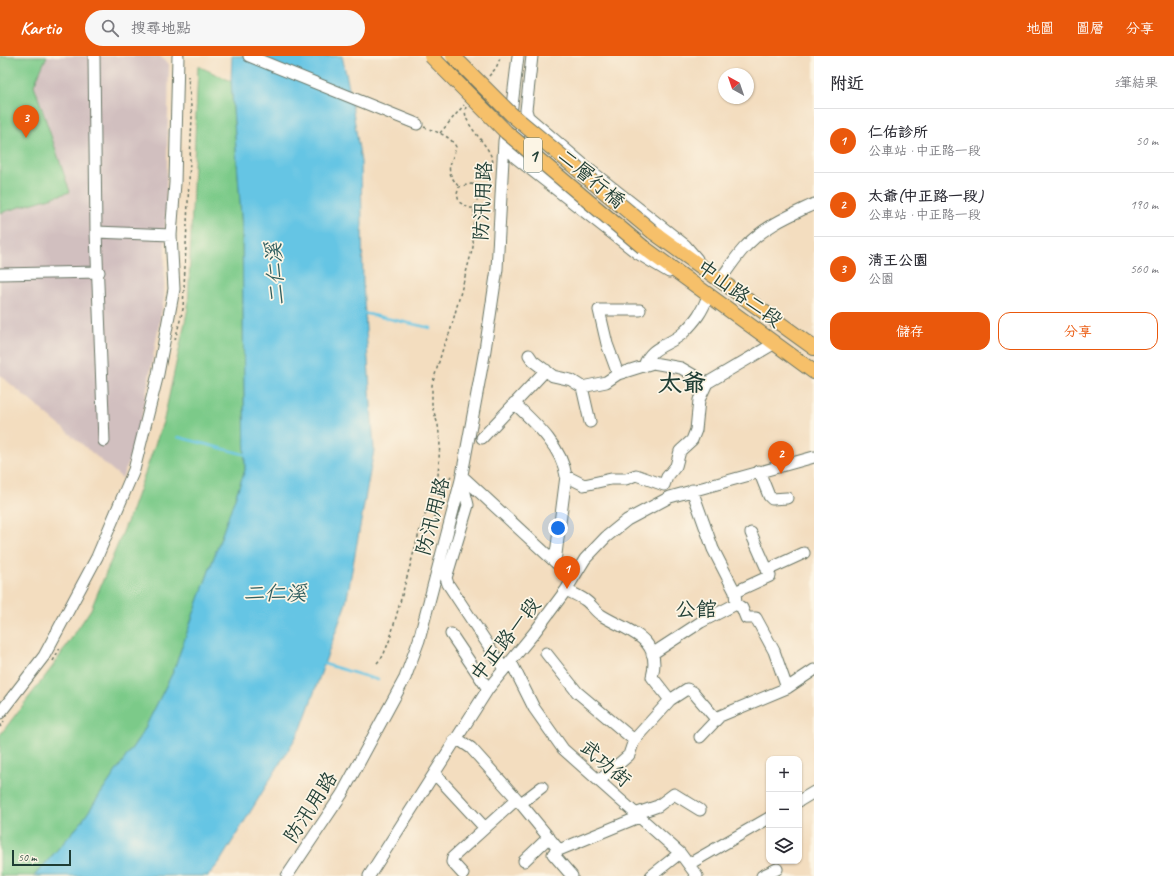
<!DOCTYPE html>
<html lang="zh-TW">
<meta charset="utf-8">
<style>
body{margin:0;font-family:Caveat,"LXGW WenKai TC",sans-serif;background:#f7f7f7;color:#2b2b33}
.controls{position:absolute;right:12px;bottom:12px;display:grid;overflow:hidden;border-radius:8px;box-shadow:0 1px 3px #0004}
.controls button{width:36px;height:36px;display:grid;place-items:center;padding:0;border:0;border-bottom:1px solid #e1e1e2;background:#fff;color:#2b2b33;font:20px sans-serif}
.compass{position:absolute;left:718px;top:12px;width:36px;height:36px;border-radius:50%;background:#fff;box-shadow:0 1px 3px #0004;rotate:320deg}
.scale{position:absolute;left:12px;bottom:10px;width:59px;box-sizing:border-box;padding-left:4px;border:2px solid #1f3d34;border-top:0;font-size:11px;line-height:14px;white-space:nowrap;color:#1f3d34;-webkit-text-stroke:3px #fcf5e5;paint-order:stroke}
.you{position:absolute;left:558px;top:472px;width:14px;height:14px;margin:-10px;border:3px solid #fff;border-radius:50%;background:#1a73e8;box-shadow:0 0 0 6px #1a73e833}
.badge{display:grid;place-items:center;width:26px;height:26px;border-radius:50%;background:#ea580c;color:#fff;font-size:13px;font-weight:700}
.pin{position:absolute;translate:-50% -33px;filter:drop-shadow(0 1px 2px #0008)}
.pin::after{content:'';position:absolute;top:21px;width:14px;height:12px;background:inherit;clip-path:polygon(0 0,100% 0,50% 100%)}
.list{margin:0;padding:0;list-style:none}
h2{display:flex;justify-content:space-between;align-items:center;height:52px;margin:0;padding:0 16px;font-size:17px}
h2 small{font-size:13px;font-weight:400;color:#7c7c81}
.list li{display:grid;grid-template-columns:26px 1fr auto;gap:12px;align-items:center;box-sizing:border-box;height:64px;padding:0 16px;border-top:1px solid #e1e1e2}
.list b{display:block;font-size:15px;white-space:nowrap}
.list p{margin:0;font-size:13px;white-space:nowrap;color:#7c7c81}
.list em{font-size:13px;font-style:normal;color:#7c7c81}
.actions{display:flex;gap:8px;padding:12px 16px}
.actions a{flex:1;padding:9px 0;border:1px solid #ea580c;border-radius:12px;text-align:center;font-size:14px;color:#ea580c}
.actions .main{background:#ea580c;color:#fff}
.icon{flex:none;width:22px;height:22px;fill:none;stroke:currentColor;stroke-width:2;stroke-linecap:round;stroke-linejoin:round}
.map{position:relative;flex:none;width:814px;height:820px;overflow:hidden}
header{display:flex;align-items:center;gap:24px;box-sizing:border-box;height:56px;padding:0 20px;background:#ea580c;color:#fff}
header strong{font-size:19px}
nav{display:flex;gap:22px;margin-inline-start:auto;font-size:14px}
.search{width:280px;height:36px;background:#f7f7f7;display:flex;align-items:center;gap:10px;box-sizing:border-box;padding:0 14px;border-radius:22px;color:#7c7c81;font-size:15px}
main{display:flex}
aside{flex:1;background:#fff}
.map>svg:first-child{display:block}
</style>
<header>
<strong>Kartio</strong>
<div class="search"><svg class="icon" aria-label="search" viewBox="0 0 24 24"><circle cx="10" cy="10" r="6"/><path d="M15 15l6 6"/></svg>搜尋地點</div>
<nav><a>地圖</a><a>圖層</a><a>分享</a></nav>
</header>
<main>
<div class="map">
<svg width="814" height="820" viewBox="0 0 814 820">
<rect width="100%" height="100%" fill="#fcf5e5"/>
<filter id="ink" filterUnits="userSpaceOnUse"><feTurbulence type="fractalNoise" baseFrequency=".025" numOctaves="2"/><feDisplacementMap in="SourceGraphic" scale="8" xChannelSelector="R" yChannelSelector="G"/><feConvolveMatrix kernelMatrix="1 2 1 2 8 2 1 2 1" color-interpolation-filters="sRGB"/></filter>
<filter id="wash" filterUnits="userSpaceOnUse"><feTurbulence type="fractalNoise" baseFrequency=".012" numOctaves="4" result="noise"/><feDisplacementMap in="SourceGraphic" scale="16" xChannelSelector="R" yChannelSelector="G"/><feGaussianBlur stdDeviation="0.9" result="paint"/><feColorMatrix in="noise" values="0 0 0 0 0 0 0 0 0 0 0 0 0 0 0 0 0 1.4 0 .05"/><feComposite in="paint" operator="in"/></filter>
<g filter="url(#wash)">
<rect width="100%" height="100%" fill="#f3ddbf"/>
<path fill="#d1bfbf" d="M47 0H159L169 8 164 242 137 386 122 422 0 319V157L70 136 34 29Z"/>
<path fill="#7cca89" stroke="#4e845e" d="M0 0H47L34 29 70 136 0 157Z
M198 10 231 25 242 173 245 414 173 616 143 676 80 768 34 820H0V679L53 610 91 553 132 454 164 363 188 252Z"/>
<path fill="#65c5e4" stroke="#42818c" d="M232 0H342L350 36 361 106 363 228 374 394 346 547 301 673 219 807 208 820H34L80 768 143 676 173 616 245 414 242 173 231 25Z"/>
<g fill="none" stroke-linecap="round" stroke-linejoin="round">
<path stroke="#65c5e4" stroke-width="2.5" d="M363 257 431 272
M178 381 247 399
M321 607 378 624"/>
</g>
</g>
<g filter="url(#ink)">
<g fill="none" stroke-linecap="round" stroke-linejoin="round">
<g stroke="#697565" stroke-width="13">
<path id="minor" d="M94 0 96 176 104 385
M249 0 417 68
M532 0 526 54 528 61 585 110 685 189 697 203
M511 58 518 0
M527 62 511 95 516 102 637 197 669 216
M96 176 171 179
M0 218 99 216
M719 225C728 214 736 200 746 190 765 170 789 160 814 148
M529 299 533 305 553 320 571 324 582 331 606 326 618 318 653 307 681 312 707 327
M644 310C651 289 670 290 684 276 696 264 702 256 708 240
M618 318 607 288 599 254H640
M582 331 590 366
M514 347C535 367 562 391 566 420L555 506 573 520
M482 382 546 314
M759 415 769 440 772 443 787 442
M462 420 555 506
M566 420 584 429 611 423H626L636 419 664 429 667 421 676 410 680 395 692 384 696 374 699 344 707 327 775 287
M462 425 468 449 446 522 448 528 504 613
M692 434 713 493 735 536 736 548 742 552 746 562H756L774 595 787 632
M767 514 804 497
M566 534C572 537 579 540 585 544 591 548 595 555 601 559 626 575 663 581 652 621L670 644 687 633 693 636 716 663
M735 536 770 520 751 477
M451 578 488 633
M546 597 577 636 634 684
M652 598 701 566 736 548
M511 606 534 652 563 693 680 797 697 820
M0 657 44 600 97 501 134 414 158 318 174 233 171 179 175 127 178 0
M700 681 720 660 787 632 814 614
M454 684 462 686 471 692 517 743 559 794 553 798 572 820
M435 718 485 772
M599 725 629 699 634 684 670 644
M799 745 814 736
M521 747 542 731
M635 758 658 750 674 738 700 754
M559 794 639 761
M524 805 549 781
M689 808 769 762
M463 818 452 806 453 801 517 743
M287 820 342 738 405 622 419 584 461 424 485 294 497 213 504 85 506 76
M369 820 488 633 534 577 566 534 585 503 606 481 627 464 670 441 814 401
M651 820 680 797
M762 820 777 813"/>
</g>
<g stroke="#697565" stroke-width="16">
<path id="major" d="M653 176 814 292
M643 191 814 316"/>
</g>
<path stroke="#697565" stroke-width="1.5" stroke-dasharray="3 3" stroke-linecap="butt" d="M489 20 496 12 501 0
M466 51C460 68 491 88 493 107
M424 71C436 76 450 79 456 91 451 111 443 112 459 131
M440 77 464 49
M471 128 476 129C479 136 478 145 474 152H469L459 146 457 138 459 131Z
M175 284 183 253 192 61 188 20
M421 473 433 465 452 417
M53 605 60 592
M377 607 383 600 390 583 419 477 438 420 440 386 438 369 432 350V329L444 289 450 276 473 191 474 152
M0 671 4 665"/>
<use href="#minor" stroke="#fff" stroke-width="11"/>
<use href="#major" stroke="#f6c06b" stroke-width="14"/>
<g stroke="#697565" stroke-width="16" stroke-linecap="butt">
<path id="major-bridge" d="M431 0 506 76 643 191
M453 0 511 58 653 176"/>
</g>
<use href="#major-bridge" stroke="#f6c06b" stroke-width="14"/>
</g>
</g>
<g text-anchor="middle" stroke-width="3.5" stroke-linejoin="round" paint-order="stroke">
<rect fill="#fcf5e5" stroke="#617469" stroke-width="1" x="524" y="82" width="18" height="34" rx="3"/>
<g font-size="19" font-weight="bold" fill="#1f3d34">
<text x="533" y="106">1</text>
</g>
<g font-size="20" fill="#1f3d34" stroke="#fcf5e5">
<text transform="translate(592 122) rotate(40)" y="7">二層行橋</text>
<text transform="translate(482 145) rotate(-87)" y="7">防汛用路</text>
<text transform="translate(740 237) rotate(36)" y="7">中山路二段</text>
<text transform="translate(432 460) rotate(-75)" y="7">防汛用路</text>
<text transform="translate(505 583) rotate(-52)" y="7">中正路一段</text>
<text transform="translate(606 707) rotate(41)" y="7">武功街</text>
<text transform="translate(310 751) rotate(-57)" y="7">防汛用路</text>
</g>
<g font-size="21" font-style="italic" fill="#305f60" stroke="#fcf5e5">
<text transform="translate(275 218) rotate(-94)" y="7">二仁溪</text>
<text x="275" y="544">二仁溪</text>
</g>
<g font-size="21" fill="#1f3d34" stroke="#fcf5e5">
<text x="696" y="560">公館</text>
</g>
<g font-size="24" font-weight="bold" fill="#1f3d34" stroke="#fcf5e5">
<text x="682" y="335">太爺</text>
</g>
</g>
</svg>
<div class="controls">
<button>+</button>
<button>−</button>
<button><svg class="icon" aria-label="layers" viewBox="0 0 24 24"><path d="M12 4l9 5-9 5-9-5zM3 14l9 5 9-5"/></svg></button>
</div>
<svg class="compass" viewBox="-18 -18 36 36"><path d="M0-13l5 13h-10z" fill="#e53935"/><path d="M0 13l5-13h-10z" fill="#7c7c81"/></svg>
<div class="scale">50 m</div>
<div class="you"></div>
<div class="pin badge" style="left:567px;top:533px">1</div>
<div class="pin badge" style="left:781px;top:418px">2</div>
<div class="pin badge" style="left:26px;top:82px">3</div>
</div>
<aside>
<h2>附近<small>3筆結果</small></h2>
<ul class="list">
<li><span class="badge">1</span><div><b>仁佑診所</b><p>公車站 · 中正路一段</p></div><em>50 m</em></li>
<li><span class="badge">2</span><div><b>太爺(中正路一段)</b><p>公車站 · 中正路一段</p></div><em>190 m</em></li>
<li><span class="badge">3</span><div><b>清王公園</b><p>公園</p></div><em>560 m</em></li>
</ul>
<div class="actions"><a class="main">儲存</a><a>分享</a></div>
</aside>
</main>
